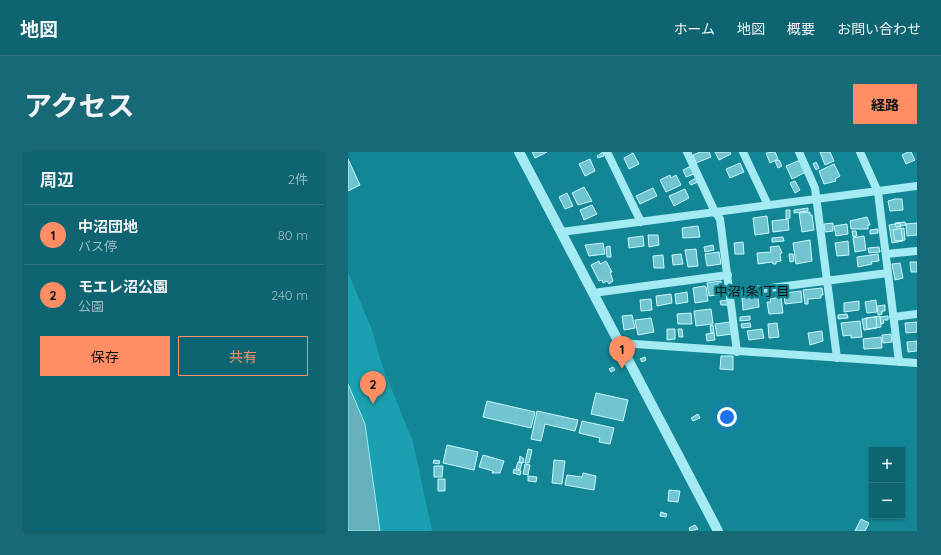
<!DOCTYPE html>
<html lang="ja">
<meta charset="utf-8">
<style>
body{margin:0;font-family:Quicksand,"Noto Sans JP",sans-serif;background:#176a75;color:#f1f3f6}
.controls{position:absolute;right:12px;bottom:12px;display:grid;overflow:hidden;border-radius:0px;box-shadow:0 1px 3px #0004}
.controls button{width:36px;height:36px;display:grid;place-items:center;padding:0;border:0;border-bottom:1px solid #2e7883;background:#0e6470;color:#f1f3f6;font:20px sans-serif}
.you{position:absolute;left:379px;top:265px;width:14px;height:14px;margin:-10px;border:3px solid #fff;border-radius:50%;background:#1a73e8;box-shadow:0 0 0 6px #1a73e833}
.badge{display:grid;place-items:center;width:26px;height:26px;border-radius:50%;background:#ff8e65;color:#111;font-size:13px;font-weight:700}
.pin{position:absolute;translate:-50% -33px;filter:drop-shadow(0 1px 2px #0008)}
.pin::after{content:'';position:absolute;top:21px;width:14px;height:12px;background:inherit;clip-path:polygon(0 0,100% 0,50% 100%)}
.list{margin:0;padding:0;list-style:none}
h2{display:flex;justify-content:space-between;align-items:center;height:52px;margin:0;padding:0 16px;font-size:17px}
h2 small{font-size:13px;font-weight:400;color:#9bbdc3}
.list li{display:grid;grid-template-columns:26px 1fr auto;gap:12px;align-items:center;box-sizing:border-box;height:60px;padding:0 16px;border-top:1px solid #2e7883}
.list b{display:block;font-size:15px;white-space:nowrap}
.list p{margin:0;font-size:13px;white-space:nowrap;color:#9bbdc3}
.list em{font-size:13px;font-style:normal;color:#9bbdc3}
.actions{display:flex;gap:8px;padding:12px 16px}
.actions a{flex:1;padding:9px 0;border:1px solid #ff8e65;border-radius:0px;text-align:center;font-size:14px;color:#ff8e65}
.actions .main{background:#ff8e65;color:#111}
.map{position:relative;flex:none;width:569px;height:379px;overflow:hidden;border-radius:0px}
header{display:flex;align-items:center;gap:24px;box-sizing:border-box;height:56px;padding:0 20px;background:#0e6470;border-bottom:1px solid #2e7883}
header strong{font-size:19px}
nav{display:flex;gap:22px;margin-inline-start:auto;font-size:14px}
.intro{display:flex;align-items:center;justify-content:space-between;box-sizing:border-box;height:96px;padding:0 24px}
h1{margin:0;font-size:28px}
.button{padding:10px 18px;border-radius:0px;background:#ff8e65;color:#111;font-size:14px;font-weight:700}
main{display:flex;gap:24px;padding:0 24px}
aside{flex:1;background:#0e6470;border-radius:0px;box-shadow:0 1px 3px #0004}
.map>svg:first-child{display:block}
</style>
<header>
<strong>地図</strong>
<nav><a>ホーム</a><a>地図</a><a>概要</a><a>お問い合わせ</a></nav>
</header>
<div class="intro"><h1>アクセス</h1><a class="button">経路</a></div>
<main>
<aside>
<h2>周辺<small>2件</small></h2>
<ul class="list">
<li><span class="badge">1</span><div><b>中沼団地</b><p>バス停</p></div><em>80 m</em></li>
<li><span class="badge">2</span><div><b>モエレ沼公園</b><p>公園</p></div><em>240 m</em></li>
</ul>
<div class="actions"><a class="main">保存</a><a>共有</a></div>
</aside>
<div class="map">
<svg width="569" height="379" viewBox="0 0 569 379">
<rect width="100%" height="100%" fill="#138696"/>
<path fill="#1aa0b0" d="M0 120 24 178 34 213 65 290 84 379H0Z"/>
<path fill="#64b1bb" stroke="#95edf6" d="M0 232 17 272 32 379H0Z"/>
<path fill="#70c5d0" stroke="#cbf8fd" d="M184 0H199L187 6Z
M255 0 256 4 250 6 249 4Z
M352 0H361L363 5 348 11 345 3Z
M367 0H382L383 2 371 8Z
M427 0 430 7 422 11 418 1Z
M472 0H482L486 9 477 13Z
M560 0H563L567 8 558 12 554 3Z
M285 1 291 12 281 17 276 6Z
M0 7 12 33 0 39Z
M242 7 247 19 237 24 231 12Z
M431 8 434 14 430 16 427 9Z
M452 8 458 20 444 27 438 14Z
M468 10 471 16 468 18 465 12Z
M392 11 396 20 382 26 378 17Z
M486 12 492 24 487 27 488 29 476 32 471 19Z
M343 14 346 22 338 25 335 18Z
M322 23 323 26 328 23 333 33 318 40 312 28Z
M348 26 350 30 343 33 341 30Z
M447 29 452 38 447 41 442 31Z
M236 35 244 49 230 53 224 41Z
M305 36 309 44 292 52 288 44Z
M337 37 341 46 326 54 321 44Z
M219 41 225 54 217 57 211 45Z
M547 47H554L555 58 542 59 540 49Z
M244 53 249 62 236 68 232 58Z
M460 56V59L446 61V58Z
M438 58H442V66L438 67Z
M462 60V63H464L466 78 454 80 451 61Z
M419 64 421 81 407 83 405 66Z
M519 65 522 73H520V77H503L502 69Z
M440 67 441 78 425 80 424 69Z
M557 70 558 73 548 75 547 71Z
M485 71V79L477 80 476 72Z
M552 71 555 89 544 91 541 73Z
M569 71V83L559 84 558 72Z
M499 72 500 82 488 84 486 74Z
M350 74 352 85 335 86 334 76Z
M556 76 557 88 547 89 545 78Z
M530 77V81L522 82V78Z
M504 79H508L509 84 505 85Z
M300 83H310L311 93 301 95Z
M295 84 296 94 281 96 280 86Z
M516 84 518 98 507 100 505 86Z
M435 85 436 89 424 90V86Z
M462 88 464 109 448 112 445 91Z
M500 89 501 103 489 104 487 91Z
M395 90 396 102H387L386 91Z
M255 91 257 102 241 104 237 93Z
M365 93 366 98 357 100 356 95Z
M262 94 263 105H259L258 95Z
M431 94 434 101 432 102 433 109 428 110V112H425L424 110 410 112 409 101 423 100 422 95Z
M531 95 532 100 521 101 520 96Z
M348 97 350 114 340 115 337 98Z
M371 100 373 112 359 114 357 102Z
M333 102 335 112 325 113 324 103Z
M441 102H445L446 109 442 110Z
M530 102 531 109 523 110 524 112 510 115 509 105Z
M315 103 316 116H306L305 104Z
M251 109 252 112 258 109 264 120H262L265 129 261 132 259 129 255 131 254 128 251 129 243 113Z
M562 110H569V120H563Z
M552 111 555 126 547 128 544 112Z
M373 129 375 142 361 144 359 131Z
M356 134 358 135 360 149 347 151 345 136Z
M474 136 475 143H473V146L460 147V152H457L455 138Z
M453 139 454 150 437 152 436 141Z
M339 140 340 150 328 152 327 142Z
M323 142 324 151 309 154 308 144Z
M410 144 411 155 395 158 394 146Z
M433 145 435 161 421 162 419 150H423L422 147Z
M303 147 304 158 293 159 292 148Z
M380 148 381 153H373L372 149Z
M528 148 529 160 519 161 517 150Z
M511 149V158L496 160V151Z
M537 153V159H534V162L530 163 529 154Z
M363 157 365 172 348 174 346 159Z
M343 161 344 172H330L329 162Z
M499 162 500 166 490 167V163Z
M284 163 287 176 276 178 274 164Z
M402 164V168L392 169V165Z
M532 164 533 175 519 177 518 166Z
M540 164V168H535L536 171 533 172 532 165Z
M528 165 529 176 516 178 514 167Z
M303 166 306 180 290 183 287 168Z
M512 169 514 185 503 186V183L495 184 493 171Z
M382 170 384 182 369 184 367 172Z
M569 170V180L558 181 557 171Z
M402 171 403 175 394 176 393 172Z
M429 171 431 185 421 186 420 172Z
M365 173 366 181H363L362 174Z
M319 177H327V187L319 188Z
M330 177H334L335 185H331Z
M414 177 416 186 401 188 399 179Z
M474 179 475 189 462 193 460 181Z
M366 181 367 188 359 189 358 182Z
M543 182 544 190 535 191 534 183Z
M533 185 534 196 516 197 515 187Z
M569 189V199L560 200 559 190Z
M373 204H385V218L372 217Z
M297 205 298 208 294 210 292 207Z
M265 215 267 218 263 220 261 217Z
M248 241 280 248 275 269 243 262Z
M139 249 187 260 183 276 135 265Z
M189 259 230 268 227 279 197 272 193 289 183 287Z
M350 262 352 266 345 269 343 266Z
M234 269 266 276 262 292 251 290 252 286 231 281Z
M99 293 130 300 126 318 95 311Z
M180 297 184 298 181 311H177Z
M135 303 156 309 152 321H144L145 319 131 315Z
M172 304 176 307 175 311 171 310Z
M86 308 92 309 91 312 85 311Z
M206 308 217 309 214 332 204 331Z
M170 310 174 311 172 318 168 316Z
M177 312 182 313 180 323 175 322Z
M86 314H95L94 325H86Z
M166 317 173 319 172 323 165 321Z
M235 321 248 324 246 338 217 333 219 323 234 325Z
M180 324 189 325 188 330 180 329Z
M90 327H97V339H90Z
M321 338 332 339 330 350 320 349Z
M313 360 319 362 318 365 312 364Z
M513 367 521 371 517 379H507Z
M347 373 350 377 342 379 341 376Z"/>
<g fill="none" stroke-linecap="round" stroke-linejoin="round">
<path stroke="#a3eaf3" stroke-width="8" d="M259 0 293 70
M339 0 367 60 372 67 389 200
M395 0 420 53
M451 0 467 36 489 206
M512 0 530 40 551 210
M213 80 569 34
M538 102 569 99
M245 141 380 123
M382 141 540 121
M545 165 569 162
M272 191 569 211"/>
<path stroke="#a3eaf3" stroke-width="10" d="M171 0 370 379"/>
</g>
<g text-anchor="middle" stroke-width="4" stroke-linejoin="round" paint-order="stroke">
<g font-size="13" fill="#111" stroke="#138696">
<text x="404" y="144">中沼1条1丁目</text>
</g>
</g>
</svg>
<div class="controls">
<button>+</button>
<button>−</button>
</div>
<div class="you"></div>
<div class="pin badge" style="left:274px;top:217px">1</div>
<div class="pin badge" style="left:25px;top:252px">2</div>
</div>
</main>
